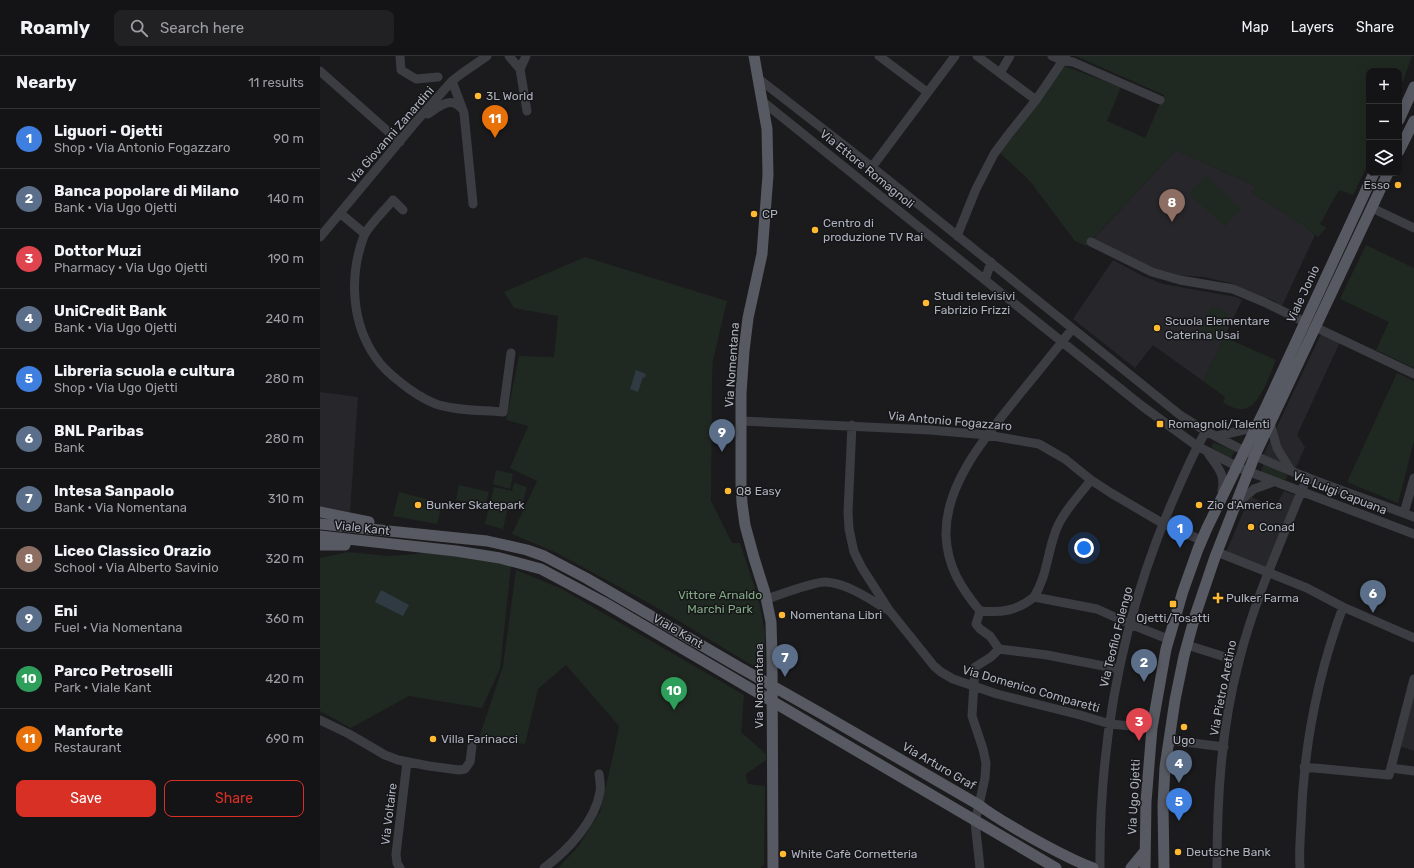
<!DOCTYPE html>
<meta charset="utf-8">
<style>
body{margin:0;font-family:Rubik,sans-serif;background:#212123;color:#f1f3f6}
.controls{position:absolute;right:12px;top:12px;display:grid;overflow:hidden;border-radius:8px;box-shadow:0 4px 16px #0002}
.controls button{width:36px;height:36px;display:grid;place-items:center;padding:0;border:0;border-bottom:1px solid #333335;background:#141416;color:#f1f3f6;font:20px sans-serif}
.you{position:absolute;left:764px;top:492px;width:14px;height:14px;margin:-10px;border:3px solid #fff;border-radius:50%;background:#1a73e8;box-shadow:0 0 0 6px #1a73e833}
.badge{display:grid;place-items:center;width:26px;height:26px;border-radius:50%;background:#d93025;color:#fff;font-size:13px;font-weight:700}
.pin{position:absolute;translate:-50% -33px;filter:drop-shadow(0 1px 2px #0008)}
.pin::after{content:'';position:absolute;top:21px;width:14px;height:12px;background:inherit;clip-path:polygon(0 0,100% 0,50% 100%)}
.list{margin:0;padding:0;list-style:none}
h2{display:flex;justify-content:space-between;align-items:center;height:52px;margin:0;padding:0 16px;font-size:17px}
h2 small{font-size:13px;font-weight:400;color:#9d9ea1}
.list li{display:grid;grid-template-columns:26px 1fr auto;gap:12px;align-items:center;box-sizing:border-box;height:60px;padding:0 16px;border-top:1px solid #333335}
.list b{display:block;font-size:15px;white-space:nowrap}
.list p{margin:0;font-size:13px;white-space:nowrap;color:#9d9ea1}
.list em{font-size:13px;font-style:normal;color:#9d9ea1}
.actions{display:flex;gap:8px;padding:12px 16px}
.actions a{flex:1;padding:9px 0;border:1px solid #d93025;border-radius:8px;text-align:center;font-size:14px;color:#d93025}
.actions .main{background:#d93025;color:#fff}
.icon{flex:none;width:22px;height:22px;fill:none;stroke:currentColor;stroke-width:2;stroke-linecap:round;stroke-linejoin:round}
.map{position:relative;flex:none;width:1094px;height:812px;overflow:hidden}
header{display:flex;align-items:center;gap:24px;box-sizing:border-box;height:56px;padding:0 20px;background:#141416;border-bottom:1px solid #333335}
header strong{font-size:19px}
nav{display:flex;gap:22px;margin-inline-start:auto;font-size:14px}
.search{width:280px;height:36px;background:#212123;display:flex;align-items:center;gap:10px;box-sizing:border-box;padding:0 14px;border-radius:8px;color:#9d9ea1;font-size:15px}
main{display:flex}
aside{flex:1;background:#141416}
.map>svg:first-child{display:block}
</style>
<header>
<strong>Roamly</strong>
<div class="search"><svg class="icon" aria-label="search" viewBox="0 0 24 24"><circle cx="10" cy="10" r="6"/><path d="M15 15l6 6"/></svg>Search here</div>
<nav><a>Map</a><a>Layers</a><a>Share</a></nav>
</header>
<main>
<aside>
<h2>Nearby<small>11 results</small></h2>
<ul class="list">
<li><span class="badge" style="background:#3f7fe0">1</span><div><b>Liguori - Ojetti</b><p>Shop · Via Antonio Fogazzaro</p></div><em>90 m</em></li>
<li><span class="badge" style="background:#5c6f8a">2</span><div><b>Banca popolare di Milano</b><p>Bank · Via Ugo Ojetti</p></div><em>140 m</em></li>
<li><span class="badge" style="background:#e0444e">3</span><div><b>Dottor Muzi</b><p>Pharmacy · Via Ugo Ojetti</p></div><em>190 m</em></li>
<li><span class="badge" style="background:#5c6f8a">4</span><div><b>UniCredit Bank</b><p>Bank · Via Ugo Ojetti</p></div><em>240 m</em></li>
<li><span class="badge" style="background:#3f7fe0">5</span><div><b>Libreria scuola e cultura</b><p>Shop · Via Ugo Ojetti</p></div><em>280 m</em></li>
<li><span class="badge" style="background:#5c6f8a">6</span><div><b>BNL Paribas</b><p>Bank</p></div><em>280 m</em></li>
<li><span class="badge" style="background:#5c6f8a">7</span><div><b>Intesa Sanpaolo</b><p>Bank · Via Nomentana</p></div><em>310 m</em></li>
<li><span class="badge" style="background:#8d6e63">8</span><div><b>Liceo Classico Orazio</b><p>School · Via Alberto Savinio</p></div><em>320 m</em></li>
<li><span class="badge" style="background:#5c6f8a">9</span><div><b>Eni</b><p>Fuel · Via Nomentana</p></div><em>360 m</em></li>
<li><span class="badge" style="background:#2e9e5b">10</span><div><b>Parco Petroselli</b><p>Park · Viale Kant</p></div><em>420 m</em></li>
<li><span class="badge" style="background:#e8710a">11</span><div><b>Manforte</b><p>Restaurant</p></div><em>690 m</em></li>
</ul>
<div class="actions"><a class="main">Save</a><a>Share</a></div>
</aside>
<div class="map">
<svg width="1094" height="812" viewBox="0 0 1094 812">
<rect width="100%" height="100%" fill="#1b1b1d"/>
<path fill="#27272b" d="M856 94 935 130 932 137 982 168 995 179 962 250 956 247 955 245 910 227 884 221 858 219 831 211 773 183Z
M793 204 823 220 843 228 916 241 922 244 883 325 833 289 815 312 753 263Z
M1002 276 1021 284 977 379 985 391 975 414 943 400Z
M0 336 38 341 30 456 11 454 0 450Z
M964 435 975 439 948 514 906 496 929 443 931 441 955 451Z
M1094 635V695L1079 690Z"/>
<path fill="#202921" d="M756 0H1092L1083 25 1079 26V15H1049V106L1033 139 1019 134 1000 168 1006 172 998 181 982 168 932 137 935 130 856 94 766 190 755 185 709 124 678 95 744 10 801 31 787 65 825 82 844 39Z
M886 120 921 153 905 171 869 138Z
M1046 189 1094 212V312L1056 294 1069 266 1020 243Z
M265 201 407 245 393 304 392 319 391 445 412 487H420L438 541 445 577V617L334 550 237 497 192 478 217 425 190 412 208 370 186 364 199 300 234 301 238 260 194 252 184 236Z
M892 250 909 258 896 286 879 278Z
M904 281 956 304C950 318 939 355 920 353 915 353 908 349 903 347L905 341 883 325Z
M1077 317 1094 325V385L1078 447 1027 426Z
M895 387 915 395 910 404 892 392V388Z
M944 408 966 418 967 422 964 424 940 417Z
M176 414 193 418 190 433 173 428Z
M194 427 207 431 201 453 188 450 183 473 165 468 174 431 192 435Z
M139 429 169 436 165 451 136 444Z
M79 436 118 446 121 452 117 468 73 460Z
M28 496 68 500 96 498 112 496 191 509 180 613 162 652 89 640 31 672 0 655V502Z
M196 514 242 533 424 639 421 676 446 698V704L426 718V722L428 728 445 730 444 809 441 811V812H238L258 791 280 756 293 700 299 670 246 609 218 633 205 688 159 682 183 610Z"/>
<path fill="#2f3a43" d="M316 314 326 318 325 322 323 321 318 336 310 333Z
M61 534 89 549 83 560 55 546Z"/>
<g fill="none" stroke-linecap="round" stroke-linejoin="round">
<path stroke="#3b3d43" stroke-width="9" d="M80 0 81 14 96 23 118 21
M189 0 200 13 207 55
M559 0 607 36
M657 0 716 44
M732 0 743 5 753 6 840 44
M200 13 206 0
M0 15 80 86
M680 17 690 0
M439 23 552 111 860 359C931 406 1015 431 1094 461
M132 25 144 57 153 148
M442 45 822 350 877 390 922 413 1094 478
M108 58C120 50 131 39 143 54
M552 111 635 0
M1052 152 1094 172
M83 154 73 144C66 153 48 170 44 180 29 219 31 267 56 302 62 311 71 319 80 326 91 335 103 343 116 348 137 355 161 354 183 356L191 297
M20 157 45 178
M637 180 656 133 674 98 688 79 716 44 746 0
M0 181 94 68 132 25 141 18 167 0
M771 186 832 216 860 224 913 233 944 246 985 266
M665 224 671 206
M995 271 1094 318
M752 273C735 295 717 317 699 339 668 378 625 426 626 479 627 510 641 532 660 555L656 568 660 573 670 580 679 593 727 599 799 613
M421 365 610 374 667 379 719 388 745 403 771 424 791 437 842 467 881 484
M950 367 957 392 970 413
M532 369 528 456 529 473 534 496 542 512 569 554 614 610 621 616 633 623 677 638 760 659 790 668 832 672
M897 380 937 371
M888 397C897 411 906 418 902 435
M917 448 934 433 953 426
M1084 457 1094 422
M897 496 987 532 1023 551 1094 582
M714 541C726 522 727 501 734 480 740 459 758 441 771 424
M447 543C459 539 495 525 506 526 529 528 549 543 568 554
M660 555C681 557 697 555 714 541L777 553 810 568 848 583
M867 589 918 605
M0 664 29 678 65 699 78 704 109 710 139 714 145 713 150 706 152 690
M849 684 904 691
M984 711 1069 719 1094 623
M1071 712 1094 715
M80 812 77 807 76 798 87 706
M224 812C247 795 275 766 280 736 281 730 280 724 279 718
M660 812 655 766 665 722 666 707 663 693 652 660 655 611 671 601 679 593
M780 812C779 682 804 553 857 435 866 414 875 394 886 375
M897 812C897 743 901 672 919 605 935 541 963 482 987 421
M980 812C979 798 980 783 981 769 983 695 997 621 1023 551"/>
<path stroke="#575a62" stroke-width="11" d="M434 0 447 73 448 119 442 198 428 262 424 295 421 337V427L422 447 425 469 434 502 445 537 451 566 452 601 453 812
M1079 64 1094 31
M1079 95 1094 65
M0 456 49 466
M0 468 167 485 207 494 224 500 266 522 417 610 502 658 659 749C673 760 688 768 703 777 726 790 749 803 773 812
M0 480 136 495 180 502 221 513 285 547 736 812
M0 489H25
M811 812 825 795
M825 812 826 746 832 672 846 593 863 535 878 493 887 472 945 353 1054 117
M844 812 843 749 845 711 855 644 864 600 875 560 895 501 935 399 1068 117"/>
</g>
<g fill="#ffba31" stroke="#161619" stroke-width="1.5">
<circle cx="158" cy="40" r="4"/>
<circle cx="1078" cy="129" r="4"/>
<circle cx="434" cy="158" r="4"/>
<circle cx="495" cy="174" r="4"/>
<circle cx="606" cy="247" r="4"/>
<circle cx="837" cy="272" r="4"/>
<rect x="836" y="364" width="8" height="8" rx="2"/>
<circle cx="408" cy="435" r="4"/>
<circle cx="98" cy="449" r="4"/>
<circle cx="879" cy="449" r="4"/>
<circle cx="931" cy="471" r="4"/>
<path d="M896 536h4v4h4v4h-4v4h-4v-4h-4v-4h4z"/>
<rect x="849" y="544" width="8" height="8" rx="2"/>
<circle cx="462" cy="559" r="4"/>
<circle cx="864" cy="671" r="4"/>
<circle cx="113" cy="683" r="4"/>
<circle cx="858" cy="796" r="4"/>
<circle cx="463" cy="798" r="4"/>
</g>
<g text-anchor="middle" stroke-width="3" stroke-linejoin="round" paint-order="stroke">
<g font-size="12" fill="#adb2be" stroke="#161619" text-anchor="start">
<text x="166" y="44">3L World</text>
<text x="1070" y="133" text-anchor="end">Esso</text>
<text x="442" y="162">CP</text>
<text x="503" y="171">Centro di<tspan x="503" dy="14">produzione TV Rai</tspan></text>
<text x="614" y="244">Studi televisivi<tspan x="614" dy="14">Fabrizio Frizzi</tspan></text>
<text x="845" y="269">Scuola Elementare<tspan x="845" dy="14">Caterina Usai</tspan></text>
<text x="848" y="372">Romagnoli/Talenti</text>
<text x="416" y="439">Q8 Easy</text>
<text x="106" y="453">Bunker Skatepark</text>
<text x="887" y="453">Zio d'America</text>
<text x="939" y="475">Conad</text>
<text x="906" y="546">Pulker Farma</text>
<text x="470" y="563">Nomentana Libri</text>
<text x="853" y="566" text-anchor="middle">Ojetti/Tosatti</text>
<text x="121" y="687">Villa Farinacci</text>
<text x="864" y="688" text-anchor="middle">Ugo</text>
<text x="866" y="800">Deutsche Bank</text>
<text x="471" y="802">White Cafè Cornetteria</text>
</g>
<g font-size="12" fill="#adb2be" stroke="#161619">
<text transform="translate(71 79) rotate(-49)" y="4">Via Giovanni Zanardini</text>
<text transform="translate(547 113) rotate(39)" y="4">Via Ettore Romagnoli</text>
<text transform="translate(983 238) rotate(-65)" y="4">Viale Jonio</text>
<text transform="translate(412 309) rotate(-86)" y="4">Via Nomentana</text>
<text transform="translate(630 365) rotate(5)" y="4">Via Antonio Fogazzaro</text>
<text transform="translate(1020 437) rotate(21)" y="4">Via Luigi Capuana</text>
<text transform="translate(42 472) rotate(6)" y="4">Viale Kant</text>
<text transform="translate(358 575) rotate(30)" y="4">Viale Kant</text>
<text transform="translate(796 581) rotate(-76)" y="4">Via Teofilo Folengo</text>
<text transform="translate(439 630) rotate(-90)" y="4">Via Nomentana</text>
<text transform="translate(903 632) rotate(-79)" y="4">Via Pietro Aretino</text>
<text transform="translate(711 633) rotate(16)" y="4">Via Domenico Comparetti</text>
<text transform="translate(619 710) rotate(30)" y="4">Via Arturo Graf</text>
<text transform="translate(814 741) rotate(-87)" y="4">Via Ugo Ojetti</text>
<text transform="translate(69 758) rotate(-83)" y="4">Via Voltaire</text>
</g>
<g font-size="12" fill="#83aa85" stroke="#161619">
<text x="400" y="543">Vittore Arnaldo<tspan x="400" dy="14">Marchi Park</tspan></text>
</g>
</g>
</svg>
<div class="controls">
<button>+</button>
<button>−</button>
<button><svg class="icon" aria-label="layers" viewBox="0 0 24 24"><path d="M12 4l9 5-9 5-9-5zM3 14l9 5 9-5"/></svg></button>
</div>
<div class="you"></div>
<div class="pin badge" style="left:860px;top:492px;background:#3f7fe0">1</div>
<div class="pin badge" style="left:824px;top:626px;background:#5c6f8a">2</div>
<div class="pin badge" style="left:819px;top:685px;background:#e0444e">3</div>
<div class="pin badge" style="left:859px;top:727px;background:#5c6f8a">4</div>
<div class="pin badge" style="left:859px;top:765px;background:#3f7fe0">5</div>
<div class="pin badge" style="left:1053px;top:557px;background:#5c6f8a">6</div>
<div class="pin badge" style="left:465px;top:621px;background:#5c6f8a">7</div>
<div class="pin badge" style="left:852px;top:166px;background:#8d6e63">8</div>
<div class="pin badge" style="left:402px;top:396px;background:#5c6f8a">9</div>
<div class="pin badge" style="left:354px;top:654px;background:#2e9e5b">10</div>
<div class="pin badge" style="left:175px;top:82px;background:#e8710a">11</div>
</div>
</main>
